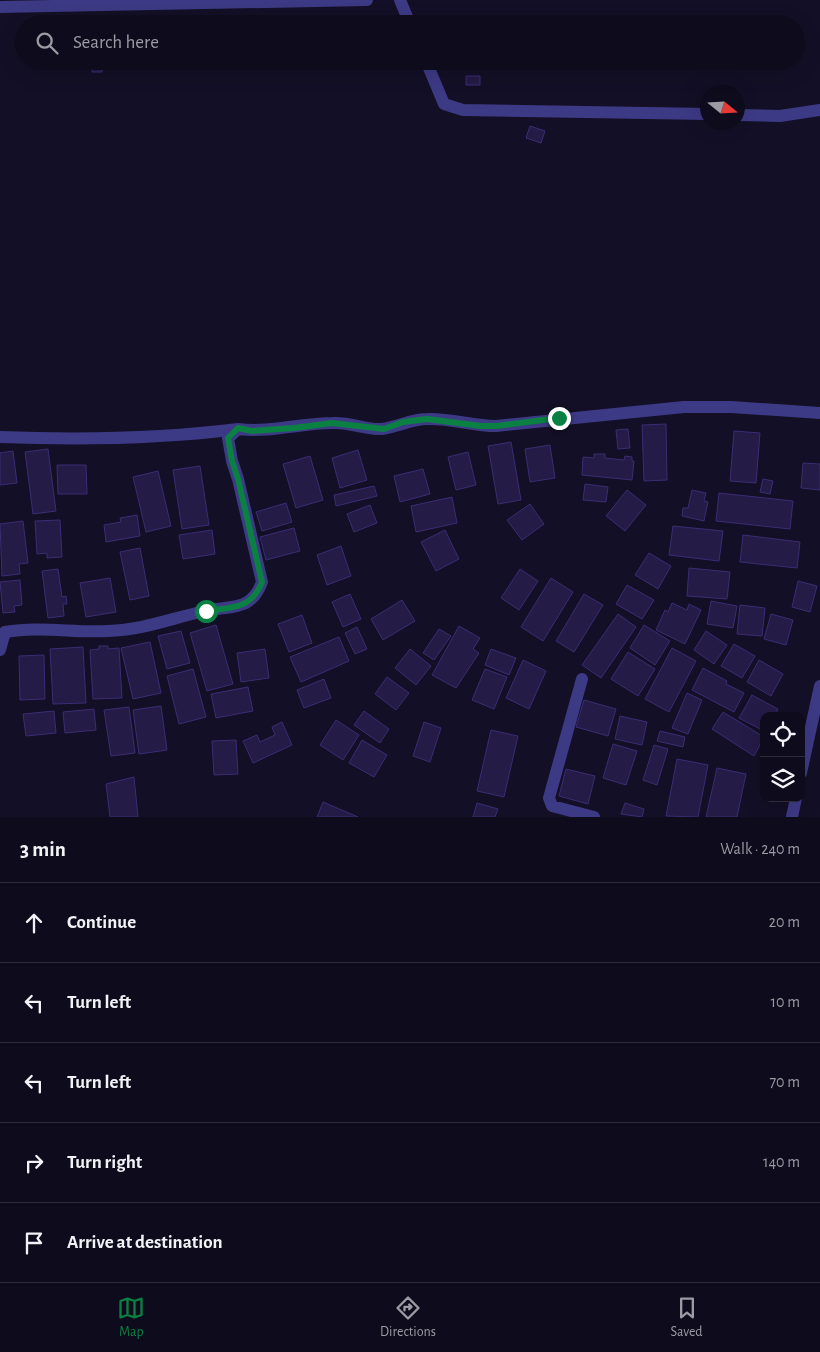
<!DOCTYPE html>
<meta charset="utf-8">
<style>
body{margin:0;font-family:"Alegreya Sans",sans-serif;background:#1c1929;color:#f1f3f6}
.controls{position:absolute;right:15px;bottom:15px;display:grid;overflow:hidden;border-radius:10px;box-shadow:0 5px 20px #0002}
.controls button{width:45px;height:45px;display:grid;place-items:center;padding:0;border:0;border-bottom:1px solid #2e2b3b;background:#0e0b1c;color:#f1f3f6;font:25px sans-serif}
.compass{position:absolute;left:700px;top:85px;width:45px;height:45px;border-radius:50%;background:#0e0b1c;box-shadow:0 5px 20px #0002;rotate:108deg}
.stop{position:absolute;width:15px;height:15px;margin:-11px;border:4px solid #0b8043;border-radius:50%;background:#fff}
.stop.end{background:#0b8043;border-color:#fff;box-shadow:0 1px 5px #0008}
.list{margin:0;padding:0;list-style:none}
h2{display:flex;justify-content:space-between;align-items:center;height:65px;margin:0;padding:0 20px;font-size:21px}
h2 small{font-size:16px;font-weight:400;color:#9b9ba3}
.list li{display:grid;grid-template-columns:32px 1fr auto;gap:15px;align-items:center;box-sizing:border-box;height:80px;padding:0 20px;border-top:1px solid #2e2b3b}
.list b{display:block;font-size:19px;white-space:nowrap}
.list em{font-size:16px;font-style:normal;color:#9b9ba3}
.icon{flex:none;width:28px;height:28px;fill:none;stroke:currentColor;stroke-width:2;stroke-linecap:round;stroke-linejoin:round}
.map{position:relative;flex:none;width:820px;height:817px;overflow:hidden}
.search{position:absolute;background:#0e0b1c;box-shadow:0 5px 20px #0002;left:15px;right:15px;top:15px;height:55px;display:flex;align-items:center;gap:12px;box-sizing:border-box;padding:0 18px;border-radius:28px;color:#9b9ba3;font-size:19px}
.sheet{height:465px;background:#0e0b1c}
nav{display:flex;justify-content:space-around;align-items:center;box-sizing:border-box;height:70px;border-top:1px solid #2e2b3b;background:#0e0b1c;font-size:14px;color:#9b9ba3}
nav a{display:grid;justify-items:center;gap:2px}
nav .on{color:#0b8043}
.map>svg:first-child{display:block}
</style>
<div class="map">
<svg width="820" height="817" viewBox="0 0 820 817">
<rect width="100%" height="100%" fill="#130f26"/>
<path fill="#241b47" stroke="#3b2d73" d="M93 61H103L102 72H92Z
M466 76H480V85H466Z
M530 126 545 131 541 143 526 138Z
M666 424 667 480 644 481 642 425Z
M628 429 630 448 618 449 616 430Z
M734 431 760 433 756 483 730 481Z
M511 442 521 500 498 504 488 446Z
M550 445 555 478 530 482 525 449Z
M48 449 56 511 33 514 25 452Z
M358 450 367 480 340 488 332 458Z
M13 451 17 483 0 485V453Z
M468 452 476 485 456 490 448 457Z
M594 454H605V458L624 460 625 456 632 457V461H634L632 480 582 475 583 457 594 458Z
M310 456 323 500 296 508 283 464Z
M803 463 820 464V490L801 488Z
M57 465H86L87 494H58Z
M200 466 209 525 182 529 173 470Z
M423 469 430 494 400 502 394 476Z
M158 471 171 526 146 532 133 477Z
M763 479 773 481 770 494 760 492Z
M585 484 608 487 606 502 583 500Z
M374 486 377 496 336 506 334 495Z
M627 490 646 505 625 531 606 516Z
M692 490 706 493 704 501 708 502 704 521 682 516 683 508H688Z
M719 493 793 501 790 529 716 521Z
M452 497 457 523 416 532 411 506Z
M286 503 292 522 262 531 256 512Z
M530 504 544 524 522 540 507 520Z
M370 505 377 523 354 532 347 514Z
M137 515 140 536 106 542 104 525 121 522 120 518Z
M60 520 62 557 47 558V553L37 554 35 521Z
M23 521 28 563 19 564 20 574 2 576 0 524Z
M673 526 723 531 719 561 669 555Z
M294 528 300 551 266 560 260 537Z
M212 530 215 554 183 559 179 535Z
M445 530 459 559 436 571 421 542Z
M743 535 800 542 797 568 740 562Z
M341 546 351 576 327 585 317 555Z
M140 548 149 596 130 600 120 552Z
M649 553 671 566 658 589 635 575Z
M689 568 730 572 727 599 687 596Z
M58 569 62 597 66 596 67 604H63L64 616 48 618 42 571Z
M520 569 538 581 519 610 501 598Z
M110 578 116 612 86 617 80 583Z
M551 578 573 592 543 641 521 627Z
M20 580 22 605 14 606 15 612 3 613 0 582Z
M798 581 817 586 810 612 792 607Z
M627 585 654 600 642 619 616 604Z
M350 594 361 619 343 627 332 602Z
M584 594 603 605 574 652 556 641Z
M402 600 415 621 383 640 371 619Z
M711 601 737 606 733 628 707 624Z
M672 603 687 610 689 604 701 610 685 644 656 630 665 610 668 612Z
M740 605 765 608 762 636 737 634Z
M618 614 636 627 601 678 582 665Z
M771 614 793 620 786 645 764 639Z
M302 615 312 643 289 652 278 624Z
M216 625 233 684 207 691 190 633Z
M644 625 670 641 655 665 630 648Z
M459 626 480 638 473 649 479 653 456 688 432 675Z
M357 627 367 649 355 654 345 633Z
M439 629 451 636 434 660 423 653Z
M181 631 190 663 167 669 158 636Z
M706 631 727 645 714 664 694 650Z
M339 637 349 661 301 682 290 657Z
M150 642 161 693 133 699 121 648Z
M734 644 755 656 742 678 721 666Z
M99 646H108V649L119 648 122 698 93 699 90 650 99 649Z
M83 647 86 703 53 704 50 649Z
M672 648 696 661 669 712 645 699Z
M265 649 269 678 241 682 237 653Z
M410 649 431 666 416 685 395 668Z
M491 649 516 658 509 675 485 665Z
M628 652 655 669 638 696 611 679Z
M44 655 45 699 20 700 19 656Z
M523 660 546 671 529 709 506 698Z
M759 660 783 674 771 696 747 682Z
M703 668 727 681 726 684 744 693 734 712 692 690Z
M193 669 206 717 179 724 167 676Z
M485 669 507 677 494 709 472 700Z
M387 677 409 693 396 710 375 694Z
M324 679 331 698 304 708 297 690Z
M248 687 253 711 216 718 211 694Z
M687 693 702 700 688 734 672 728Z
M752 695 778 709 775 716H764V731L739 718Z
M584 700 616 709 608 736 576 727Z
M161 706 167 750 139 754 133 710Z
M129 707 135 753 111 756 104 710Z
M94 709 96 730 65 733 63 712Z
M54 711 56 733 26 736 23 714Z
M364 711 389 729 380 743 354 725Z
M723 712 764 737 754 756 712 729Z
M620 716 647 722 642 745 615 739Z
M336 720 359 735 343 760 320 745Z
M282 722 292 745 253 763 243 741 257 735 260 742 275 735 272 727Z
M424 722 441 728 430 762 413 756Z
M491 730 518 736 504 797 477 791Z
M660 731 685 737 683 747 657 741Z
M236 740 238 774 214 775 212 741Z
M362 740 387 755 374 777 349 763Z
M613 744 637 751 626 785 603 778Z
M654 745 668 749 657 785 643 780Z
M677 759 708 765 698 817 666 816Z
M717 768 746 774 737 817H706Z
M566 769 595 776 588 804 559 796Z
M134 777 138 817H110L106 784Z
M323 802 358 817H317Z
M477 803 498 809 495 817H473Z
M625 803 644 809 642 817 621 814Z"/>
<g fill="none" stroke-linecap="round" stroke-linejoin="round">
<path stroke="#3d3a85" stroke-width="12" d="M400 0 410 24
M0 7 367 0
M426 61 444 104 463 110 708 114
M738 115 780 116 820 110
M0 437C79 440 159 439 238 429
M0 650 5 632C40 626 74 633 108 631 143 630 172 618 205 611 231 605 251 612 262 582L238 479 232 461 228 438 238 429C270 433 301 423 333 423 350 422 366 430 382 429 397 427 412 419 427 419 450 418 473 426 496 426L684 407H731L820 413
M582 679 549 798 552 806 594 817
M801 773 820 686
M792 817 796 798"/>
</g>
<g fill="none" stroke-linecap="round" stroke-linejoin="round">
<path stroke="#0b8043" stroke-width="6" d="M206 611C231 607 251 610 262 582L238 479 232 461 228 438 238 428 252 431 294 428 332 423 384 429 403 422 427 419 481 426H496L559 418"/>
</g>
</svg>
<div class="controls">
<button><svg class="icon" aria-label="locate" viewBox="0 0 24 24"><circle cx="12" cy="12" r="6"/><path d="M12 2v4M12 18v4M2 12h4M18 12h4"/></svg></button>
<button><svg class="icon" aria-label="layers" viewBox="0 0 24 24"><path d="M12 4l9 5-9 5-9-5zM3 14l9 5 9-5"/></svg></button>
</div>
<svg class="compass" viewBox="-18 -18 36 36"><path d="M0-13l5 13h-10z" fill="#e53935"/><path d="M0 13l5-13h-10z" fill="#9b9ba3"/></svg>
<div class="stop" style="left:206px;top:611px"></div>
<div class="stop end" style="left:559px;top:418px"></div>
<div class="search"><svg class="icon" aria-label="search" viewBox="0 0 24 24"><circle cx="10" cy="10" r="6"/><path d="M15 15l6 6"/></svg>Search here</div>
</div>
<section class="sheet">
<h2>3 min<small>Walk · 240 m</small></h2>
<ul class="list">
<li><svg class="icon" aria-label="ahead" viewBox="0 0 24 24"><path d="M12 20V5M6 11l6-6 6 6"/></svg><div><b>Continue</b></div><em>20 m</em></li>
<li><svg class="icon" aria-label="left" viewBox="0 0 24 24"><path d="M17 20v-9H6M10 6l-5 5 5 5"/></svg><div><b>Turn left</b></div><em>10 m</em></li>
<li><svg class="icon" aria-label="left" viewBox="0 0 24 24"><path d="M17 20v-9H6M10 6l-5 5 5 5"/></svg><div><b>Turn left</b></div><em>70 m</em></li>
<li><svg class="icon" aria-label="right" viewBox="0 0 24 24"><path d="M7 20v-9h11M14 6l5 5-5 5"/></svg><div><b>Turn right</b></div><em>140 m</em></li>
<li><svg class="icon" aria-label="arrive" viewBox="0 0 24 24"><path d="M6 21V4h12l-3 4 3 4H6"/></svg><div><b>Arrive at destination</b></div></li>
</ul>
</section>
<nav>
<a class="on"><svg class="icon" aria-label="map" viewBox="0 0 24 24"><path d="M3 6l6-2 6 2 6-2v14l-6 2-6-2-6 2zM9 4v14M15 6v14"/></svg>Map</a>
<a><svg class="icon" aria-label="directions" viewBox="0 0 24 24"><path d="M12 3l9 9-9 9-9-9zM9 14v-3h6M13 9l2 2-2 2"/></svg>Directions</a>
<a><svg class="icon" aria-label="saved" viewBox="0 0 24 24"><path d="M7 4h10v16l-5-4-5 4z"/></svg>Saved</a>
</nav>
